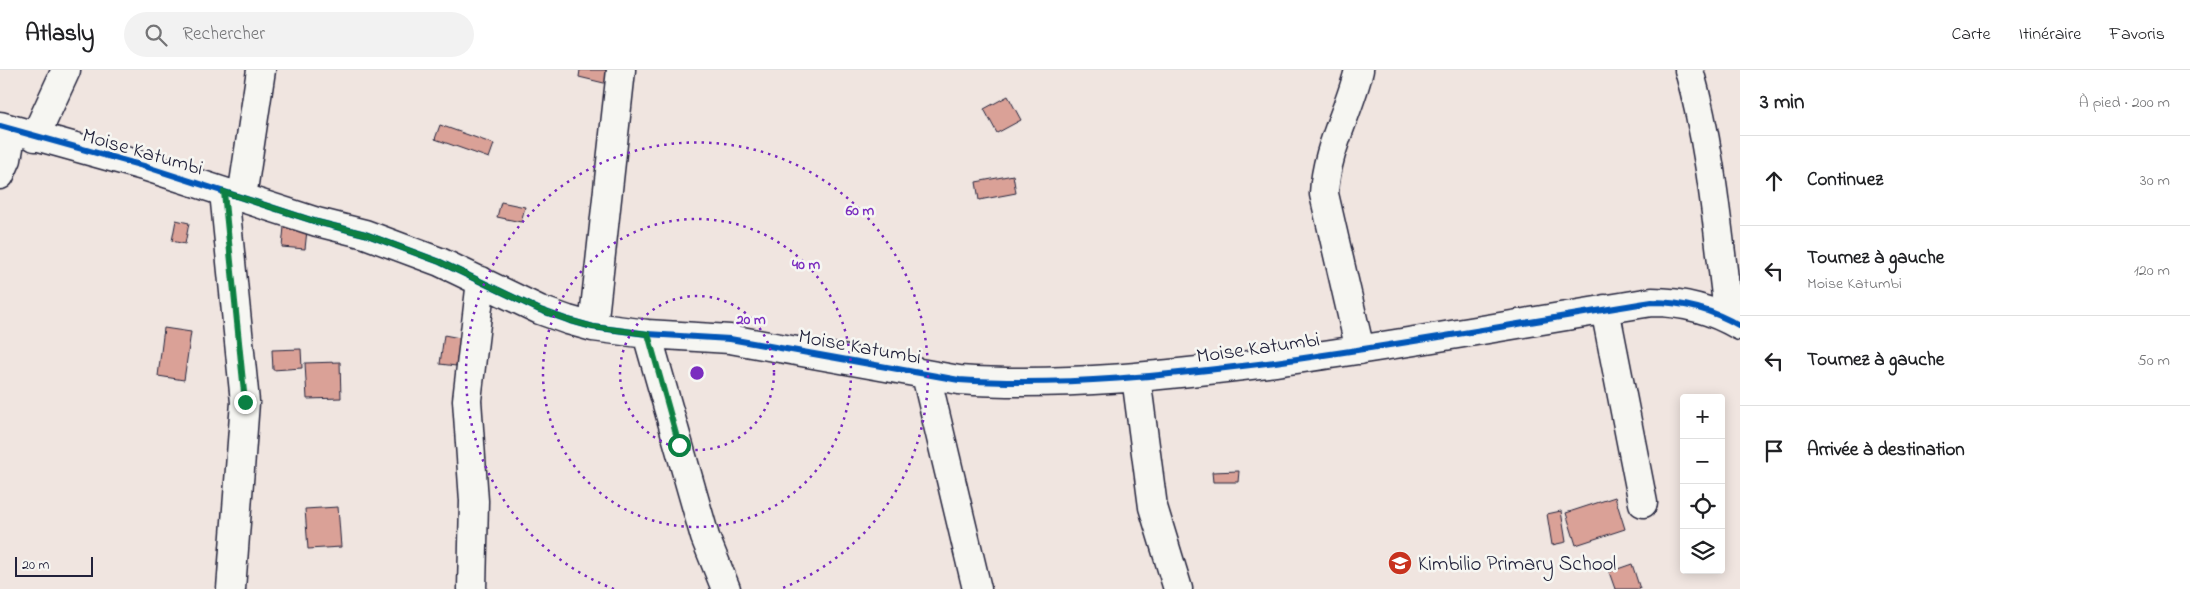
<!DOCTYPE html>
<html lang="fr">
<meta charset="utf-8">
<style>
body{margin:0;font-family:"Indie Flower",sans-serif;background:#f2f2f2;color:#202124}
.controls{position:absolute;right:15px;bottom:15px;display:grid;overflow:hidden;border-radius:5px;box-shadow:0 2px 12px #0003}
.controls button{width:45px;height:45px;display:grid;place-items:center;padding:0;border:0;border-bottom:1px solid #e0e0e0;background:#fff;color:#202124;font:25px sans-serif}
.scale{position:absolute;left:15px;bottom:12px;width:78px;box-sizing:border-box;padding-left:5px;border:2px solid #22223b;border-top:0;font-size:14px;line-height:18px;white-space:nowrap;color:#22223b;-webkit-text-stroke:4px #f6f6f2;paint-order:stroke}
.stop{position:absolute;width:15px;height:15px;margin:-11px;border:4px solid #0b8043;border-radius:50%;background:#fff}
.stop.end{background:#0b8043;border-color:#fff;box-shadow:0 1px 5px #0008}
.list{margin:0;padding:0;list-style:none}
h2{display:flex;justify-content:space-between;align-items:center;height:65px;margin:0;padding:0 20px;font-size:21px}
h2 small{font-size:16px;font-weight:400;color:#757577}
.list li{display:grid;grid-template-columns:32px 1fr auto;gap:15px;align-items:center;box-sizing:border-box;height:90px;padding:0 20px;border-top:1px solid #e0e0e0}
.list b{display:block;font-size:19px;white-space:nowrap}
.list p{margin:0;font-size:16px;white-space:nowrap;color:#757577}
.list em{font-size:16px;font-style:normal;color:#757577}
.icon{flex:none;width:28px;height:28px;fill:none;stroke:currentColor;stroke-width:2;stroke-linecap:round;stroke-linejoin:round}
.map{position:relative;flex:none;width:1740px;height:519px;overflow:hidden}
header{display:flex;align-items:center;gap:30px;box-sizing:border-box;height:70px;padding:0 25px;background:#fff;border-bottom:1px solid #e0e0e0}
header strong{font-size:24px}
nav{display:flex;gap:28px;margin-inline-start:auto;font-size:18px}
.search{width:350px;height:45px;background:#f2f2f2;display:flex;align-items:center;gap:12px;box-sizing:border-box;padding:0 18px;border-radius:28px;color:#757577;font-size:19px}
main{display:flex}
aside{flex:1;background:#fff}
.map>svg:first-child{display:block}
</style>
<header>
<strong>Atlasly</strong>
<div class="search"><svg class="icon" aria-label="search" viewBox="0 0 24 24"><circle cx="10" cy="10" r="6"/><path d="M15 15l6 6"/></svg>Rechercher</div>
<nav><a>Carte</a><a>Itinéraire</a><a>Favoris</a></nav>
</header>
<main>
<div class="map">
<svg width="1740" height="519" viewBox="0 0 1740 519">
<rect width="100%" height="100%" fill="#f0e5e0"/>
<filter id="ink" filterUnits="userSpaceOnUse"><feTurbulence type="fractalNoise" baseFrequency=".02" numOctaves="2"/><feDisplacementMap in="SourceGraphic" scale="10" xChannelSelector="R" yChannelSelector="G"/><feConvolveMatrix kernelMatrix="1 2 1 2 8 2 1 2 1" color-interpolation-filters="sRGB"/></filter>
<g filter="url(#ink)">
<path fill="#daa197" stroke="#22223b" d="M580 0H612L608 14 579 7Z
M1008 26 1021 50 997 63 984 39Z
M440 55 494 74 489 88 435 69Z
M1013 105 1016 123 979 130 976 112Z
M501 132 525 137 521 152 497 147Z
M176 150 189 153 185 174 172 171Z
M284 157 307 160 305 179 282 177Z
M164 258 191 262 184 310 158 306Z
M444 265 460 268 456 296 440 294Z
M301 279 302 298 273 300 272 280Z
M340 292 341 328 307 329 305 293Z
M1239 401 1238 412H1213L1212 402Z
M1615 427 1625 459 1576 475 1566 443Z
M338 437 341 477 308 479 305 439Z
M1561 441 1566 472 1552 475 1547 444Z
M1632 494 1640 519H1615L1609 502Z"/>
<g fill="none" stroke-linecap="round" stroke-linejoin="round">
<g stroke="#22223b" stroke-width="31">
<path id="minor" d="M1359 0C1349 42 1326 79 1324 124L1360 280
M1689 0C1712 81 1718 166 1729 249
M0 56 147 97 317 152 365 164 440 192 540 240 568 250 593 257 647 264 730 269 959 310C1065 317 1171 305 1275 292 1401 275 1526 252 1652 232 1683 232 1713 240 1740 256
M35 67 66 0
M0 105 7 89 12 60
M224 122 245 332 231 519
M242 127 261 0
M1605 239 1643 433
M593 257 621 0
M647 264 705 467 726 519
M926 305 977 519
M1136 307 1153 437 1178 519
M472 519 474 431 467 330 481 211"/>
</g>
<use href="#minor" stroke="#f6f6f2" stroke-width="28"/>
<g stroke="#f6f6f2" stroke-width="9">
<path id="cycleway" d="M0 56 147 97 317 152 365 164 440 192 540 240 568 250 593 257 647 264 730 269 959 310C1065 317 1171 305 1275 292 1401 275 1526 252 1652 232 1683 232 1713 240 1740 256"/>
</g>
<use href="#cycleway" stroke="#0057b8" stroke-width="6"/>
</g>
</g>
<g fill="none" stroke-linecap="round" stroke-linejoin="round" filter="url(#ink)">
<path stroke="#0b8043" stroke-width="6" d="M245 332 224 122 317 152 365 164 440 192 540 240 568 250 593 257 648 264 679 375"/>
</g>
<g fill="none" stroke="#7b2cbf" stroke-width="2.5" stroke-dasharray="2.5 5">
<circle cx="697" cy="303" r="77"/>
<circle cx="697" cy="303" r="154"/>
<path d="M614 519A231 231 0 1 1 780 519"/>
</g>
<defs>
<g id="school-disc" transform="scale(1.25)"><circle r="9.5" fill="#c8321e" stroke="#f6f6f2"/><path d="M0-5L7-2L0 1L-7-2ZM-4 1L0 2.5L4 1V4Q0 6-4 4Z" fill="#fff"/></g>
</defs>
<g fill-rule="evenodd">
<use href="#school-disc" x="1400" y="493"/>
</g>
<g text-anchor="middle" stroke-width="5" stroke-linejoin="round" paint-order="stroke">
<g font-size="21" fill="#22223b" stroke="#f6f6f2">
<text transform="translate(143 81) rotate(16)" y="7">Moise Katumbi</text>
<text transform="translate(860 276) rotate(10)" y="7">Moise Katumbi</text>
<text transform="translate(1258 277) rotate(-8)" y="7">Moise Katumbi</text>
</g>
<g font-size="21" fill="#22223b" stroke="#f6f6f2" text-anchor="start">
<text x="1418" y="500">Kimbilio Primary School</text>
</g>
</g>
<circle cx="697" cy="303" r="8" fill="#7b2cbf" stroke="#f6f6f2" stroke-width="2.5"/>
<g font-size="15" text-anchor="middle" font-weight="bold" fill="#7b2cbf" stroke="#f6f6f2" stroke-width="5" stroke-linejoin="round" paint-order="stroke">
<text x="860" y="145">60 m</text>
<text x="806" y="199">40 m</text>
<text x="751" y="254">20 m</text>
</g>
</svg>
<div class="controls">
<button>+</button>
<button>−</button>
<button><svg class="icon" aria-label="locate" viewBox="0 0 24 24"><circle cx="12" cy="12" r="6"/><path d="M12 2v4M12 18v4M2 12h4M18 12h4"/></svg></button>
<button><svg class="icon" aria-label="layers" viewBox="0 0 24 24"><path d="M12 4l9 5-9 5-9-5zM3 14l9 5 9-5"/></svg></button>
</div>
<div class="scale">20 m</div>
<div class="stop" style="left:679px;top:375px"></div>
<div class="stop end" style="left:245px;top:332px"></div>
</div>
<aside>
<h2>3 min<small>À pied · 200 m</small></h2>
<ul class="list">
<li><svg class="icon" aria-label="ahead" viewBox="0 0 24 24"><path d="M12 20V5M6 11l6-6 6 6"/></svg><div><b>Continuez</b></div><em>30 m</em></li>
<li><svg class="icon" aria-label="left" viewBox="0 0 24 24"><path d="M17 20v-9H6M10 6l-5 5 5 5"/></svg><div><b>Tournez à gauche</b><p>Moise Katumbi</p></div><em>120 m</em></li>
<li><svg class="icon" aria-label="left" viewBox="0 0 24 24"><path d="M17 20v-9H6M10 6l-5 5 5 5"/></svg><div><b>Tournez à gauche</b></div><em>50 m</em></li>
<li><svg class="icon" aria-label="arrive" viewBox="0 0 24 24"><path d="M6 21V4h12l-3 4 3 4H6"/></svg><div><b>Arrivée à destination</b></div></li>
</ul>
</aside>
</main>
